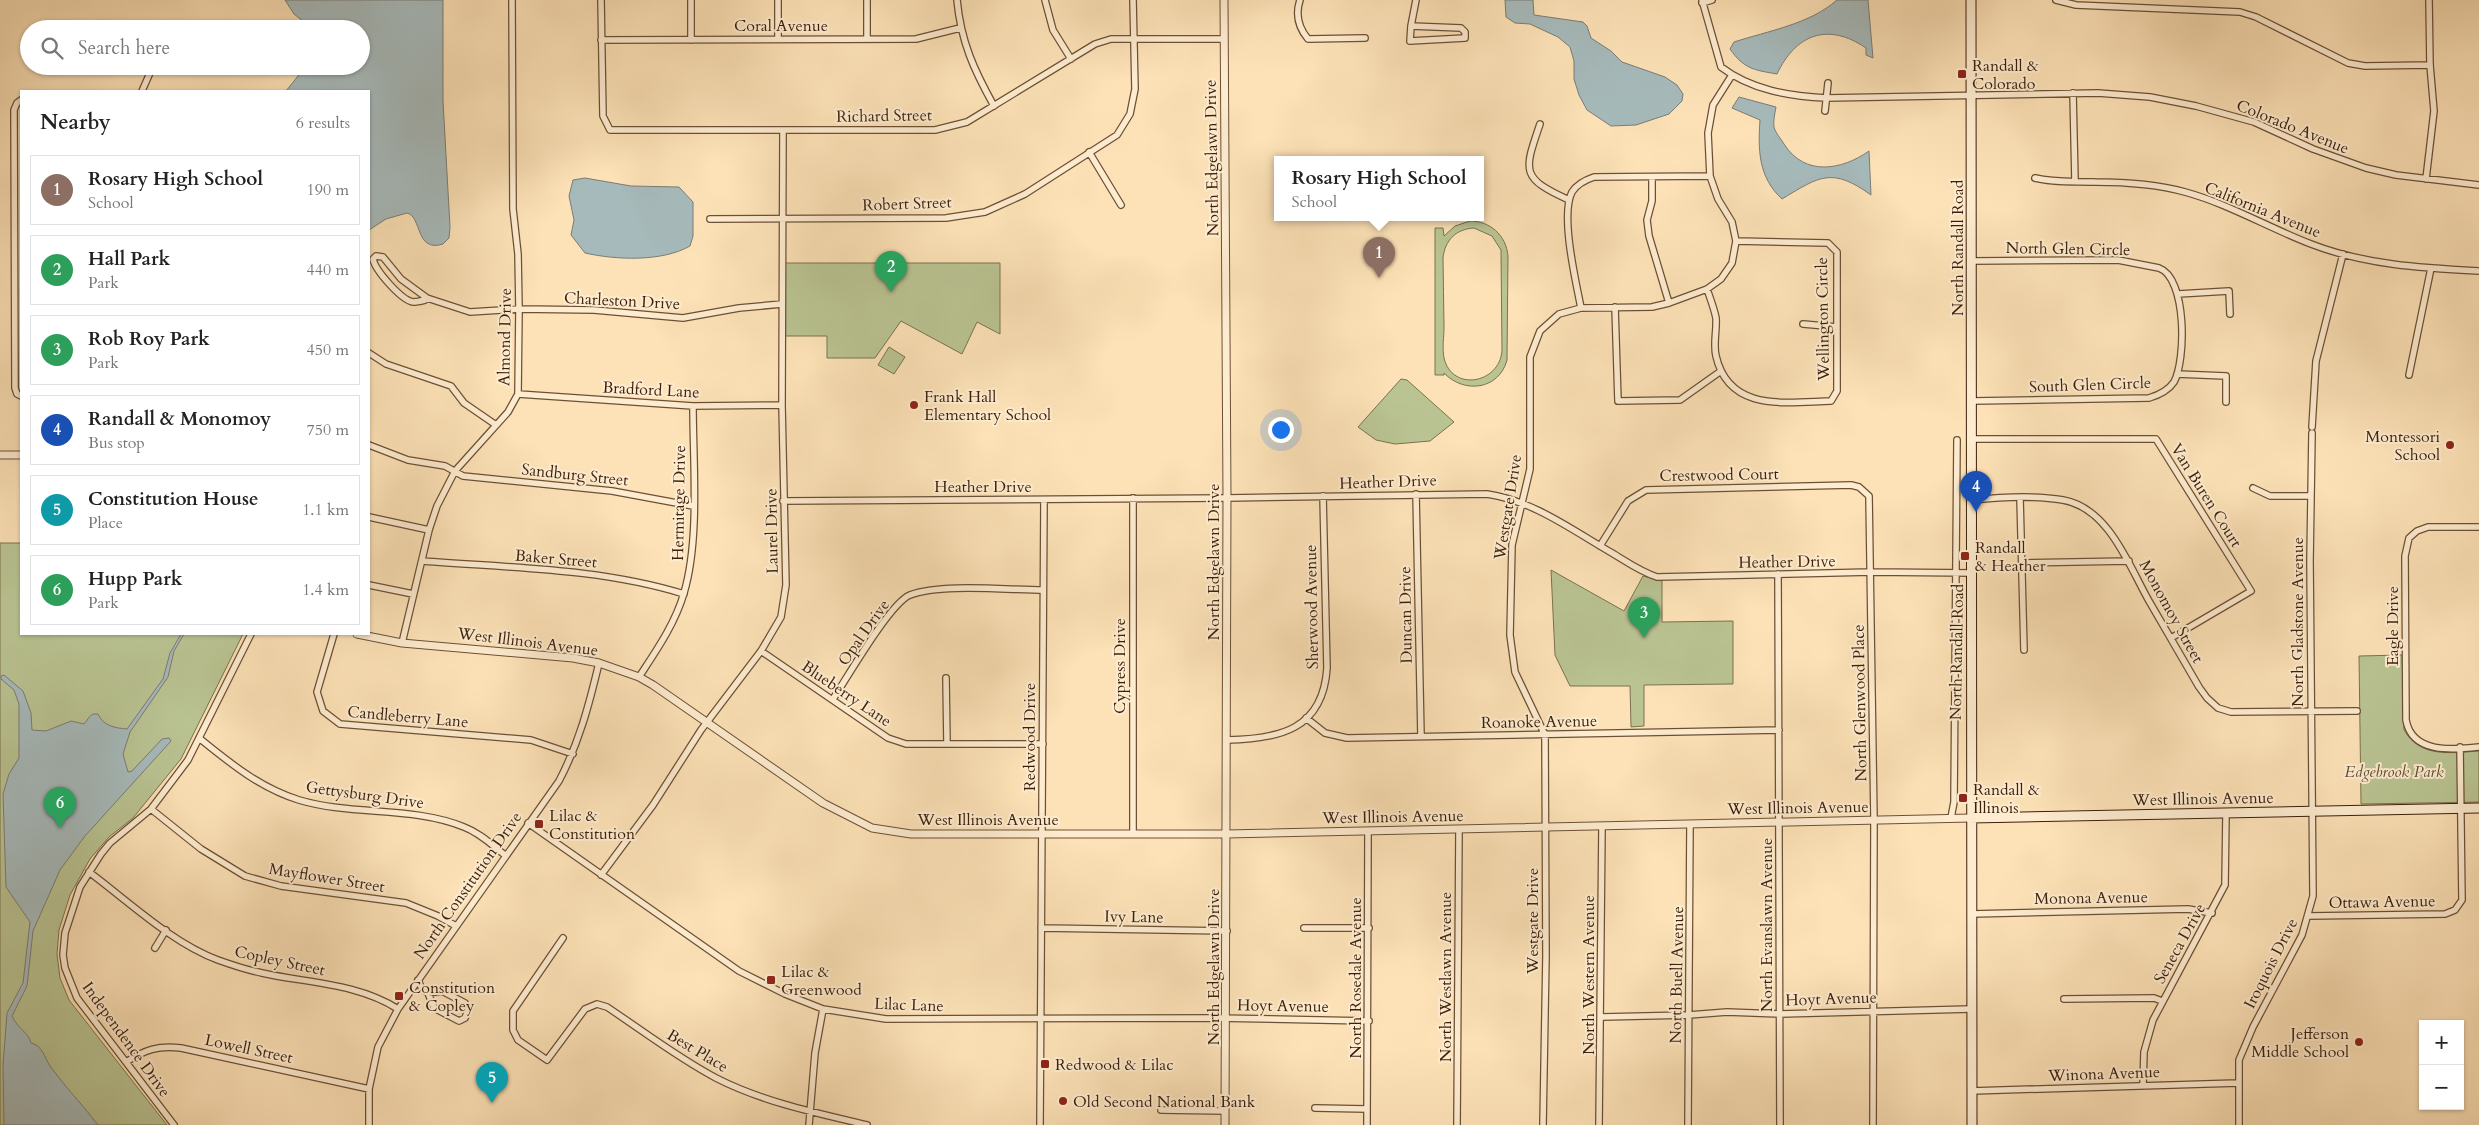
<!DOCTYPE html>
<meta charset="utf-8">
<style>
body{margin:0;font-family:Cardo,serif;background:#f2f2f2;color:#222}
.controls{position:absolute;right:15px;bottom:15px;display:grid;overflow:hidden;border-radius:0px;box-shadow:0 1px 4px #0004}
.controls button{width:45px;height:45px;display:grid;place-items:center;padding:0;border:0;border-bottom:1px solid #e0e0e0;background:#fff;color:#222;font:25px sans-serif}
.you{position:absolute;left:1280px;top:429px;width:18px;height:18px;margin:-12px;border:4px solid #fff;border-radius:50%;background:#1a73e8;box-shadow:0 0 0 8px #1a73e833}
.badge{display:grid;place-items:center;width:32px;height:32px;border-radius:50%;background:#8f2418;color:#fff;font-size:16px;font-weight:700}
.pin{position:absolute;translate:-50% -41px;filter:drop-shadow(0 1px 2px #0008)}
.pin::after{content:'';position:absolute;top:26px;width:18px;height:15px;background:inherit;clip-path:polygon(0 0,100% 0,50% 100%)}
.popup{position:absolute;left:1274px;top:156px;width:210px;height:65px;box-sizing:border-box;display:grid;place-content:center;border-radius:0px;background:#fff;filter:drop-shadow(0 1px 4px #0005);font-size:16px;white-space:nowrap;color:#767676}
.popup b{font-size:19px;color:#222}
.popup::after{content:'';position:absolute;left:50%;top:100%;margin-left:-10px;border:10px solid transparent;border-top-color:#fff}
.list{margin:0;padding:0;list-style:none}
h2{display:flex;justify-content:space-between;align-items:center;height:65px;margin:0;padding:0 20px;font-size:21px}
h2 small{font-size:16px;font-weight:400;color:#767676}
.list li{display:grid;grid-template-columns:32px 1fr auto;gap:15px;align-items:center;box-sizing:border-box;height:70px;margin:0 10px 10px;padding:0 10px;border:1px solid #e0e0e0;border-radius:0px}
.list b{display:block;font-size:19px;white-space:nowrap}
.list p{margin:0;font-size:16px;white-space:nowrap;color:#767676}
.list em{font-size:16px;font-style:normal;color:#767676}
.icon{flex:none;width:28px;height:28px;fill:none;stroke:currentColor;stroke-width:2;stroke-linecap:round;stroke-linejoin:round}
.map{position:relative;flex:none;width:2479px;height:1125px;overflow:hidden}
.search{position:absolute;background:#fff;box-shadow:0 1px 4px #0004;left:20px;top:20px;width:350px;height:55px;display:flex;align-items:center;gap:12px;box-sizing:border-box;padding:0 18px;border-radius:28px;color:#767676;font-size:19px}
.panel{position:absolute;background:#fff;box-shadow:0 1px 4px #0004;left:20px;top:90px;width:350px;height:545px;border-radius:0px}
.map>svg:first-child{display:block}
</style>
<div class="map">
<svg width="2479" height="1125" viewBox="0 0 2479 1125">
<rect width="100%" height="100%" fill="#fde2b7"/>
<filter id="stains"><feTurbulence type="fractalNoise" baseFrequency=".004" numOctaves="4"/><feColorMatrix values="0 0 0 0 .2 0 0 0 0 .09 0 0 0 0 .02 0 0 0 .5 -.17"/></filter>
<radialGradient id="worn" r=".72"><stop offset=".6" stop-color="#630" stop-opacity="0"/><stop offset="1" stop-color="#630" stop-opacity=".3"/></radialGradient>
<path fill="#bac493" stroke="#7a724e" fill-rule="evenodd" d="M1470 221C1490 221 1506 235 1508 256L1507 360C1499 390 1464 394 1444 373V375H1435V228H1443L1444 236 1455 226ZM1474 228 1492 236 1501 250 1502 351C1499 384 1452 392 1444 358 1442 348 1444 337 1444 327 1444 304 1443 281 1443 258 1445 240 1456 229 1474 228Z
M783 263H1000V334L977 322 962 354 901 321 875 358H827V336H782Z
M889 347 905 357 894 374 878 365Z
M1401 379 1407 380 1454 422 1430 441 1395 444 1376 440 1358 427Z
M0 543H21V634H243L181 759 133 818 109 837 90 859 70 895 59 930 57 954 60 978 69 1000 167 1125H0Z
M1551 570 1624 611 1643 576 1662 581V622L1733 621V684L1644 685V726L1631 727 1630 686H1570L1555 655Z
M2402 655 2404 730C2420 758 2450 753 2479 751V802L2361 804 2359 656Z"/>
<path fill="#a6babb" stroke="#7b7c74" d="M285 0H443V101L450 227 449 238 443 244C415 253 422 216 407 213L386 219 369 230V91H286L306 66H361V29H313L294 14Z
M1505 0H1533L1534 15 1583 22 1587 26 1591 38 1611 51 1622 62 1665 77 1677 85 1683 94 1682 101 1669 114 1636 125 1611 126 1587 110 1579 95 1574 79V61L1570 47 1558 37 1530 24 1515 23 1506 17Z
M1837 0H1868L1873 58 1866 55V48C1828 22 1796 34 1777 74 1754 70 1744 69 1730 49L1734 42C1768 31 1810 24 1837 0Z
M1739 97 1776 107C1775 113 1773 121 1774 127 1775 132 1781 139 1784 144 1805 177 1842 170 1869 151L1871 195C1832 167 1820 176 1782 199 1758 177 1758 149 1760 120L1732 108Z
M585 178 631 186 679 187 693 202V236L690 246C662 262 616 260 585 253L571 235 574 220 569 196 573 180Z
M181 634H184L174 651 168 677 130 732 123 754 128 772 132 771 162 739 169 738 171 741 85 836 60 870 33 931 27 986 12 1016C18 1029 29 1033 31 1043 42 1045 45 1058 50 1066 65 1087 83 1105 98 1125H4L3 1066 7 1013 23 983 30 922 6 887 3 794 9 774 19 758V704L14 690 1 679V676L4 675 23 691 31 713 32 730 46 731 71 721 84 724C89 719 89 713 98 714 103 726 115 728 127 729L163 679 170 653Z"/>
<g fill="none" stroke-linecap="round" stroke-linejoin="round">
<g stroke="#6c5034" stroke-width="8">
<path id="minor" d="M601 0 603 116 610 130H935L967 122 1095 44 1111 39H1224
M691 0V40
M778 0V39
M867 0V39
M957 0C961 42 974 70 994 106
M1045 0 1053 30 1071 59
M1300 0C1295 15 1298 27 1308 39L1365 38
M1702 0 1721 67C1751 90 1789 96 1826 98L2098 93 2150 97 2196 106 2254 122 2313 149 2366 168 2396 175 2479 185
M2056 0 2076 5 2240 12 2256 17 2348 63 2365 66 2430 65
M1702 3 1712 0
M1411 26 1461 28 1465 32V38L1410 41 1411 26 1416 0
M601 40 916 39 960 28
M142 91 153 66
M2073 93 2075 181
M21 100 17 103 14 110 15 388 17 394 21 396
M1825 111 1828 83
M1540 124C1524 171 1520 178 1569 200
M1089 152 1121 205
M1652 177V201L1647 220 1649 236 1669 303
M2035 178C2055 183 2075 181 2095 182 2126 182 2156 184 2185 192 2229 204 2269 228 2311 244 2365 265 2422 268 2479 271
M2426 179 2434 111 2430 65 2429 0
M710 219 946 218 985 212 1025 194 1117 135 1130 114 1135 89 1133 0
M1972 261 2118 260 2159 268C2187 278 2186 360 2174 382 2168 391 2159 395 2149 398L1972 401
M1707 289C1710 298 1714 308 1716 318 1717 330 1713 344 1716 356 1729 413 1787 402 1831 401L1837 391V252L1828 243 1736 241
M2178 294 2229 291 2230 314
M427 298 425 300C421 301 416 302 413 302 401 300 375 270 373 259L376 256 383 257 401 279 427 298 470 312 519 309 594 310 683 318 739 308 782 304
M1615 307 1618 401 1680 400 1721 371
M1581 308C1576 282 1560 215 1572 192 1577 184 1585 180 1594 177L1710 176
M1803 324 1837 327
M369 353 386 364 451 386 464 403 496 425
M2177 374 2226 376V402
M2409 375 2431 268
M518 394 693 406 782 405
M2312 427 2316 361 2343 254
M1972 439H2156L2251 591 2171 638
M369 445 408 460 445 466 463 476 612 491 693 506
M2253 488 2270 496H2310
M1416 494 1421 736
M1133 498V834
M2020 498 2024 650
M1972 500C2001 497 2035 495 2063 500 2109 508 2129 566 2149 601 2166 630 2182 658 2199 687L2207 698 2218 708 2231 712 2357 711
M783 501 1227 498 1487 494C1534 501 1572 530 1612 553 1627 562 1641 572 1657 577L1871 572 1972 573
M369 517 429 530
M2479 527H2428L2417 531 2409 538 2405 556 2406 720C2412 754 2453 750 2479 747
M1600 546 1628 501 1646 490 1851 485 1859 487 1869 496 1874 820 1873 1125
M423 561C510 568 600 568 684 594
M2022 563 2129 561
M1778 574 1780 1125
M369 585 413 594
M334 634 317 692 323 711 340 724 531 740 573 754
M402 643 429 530 437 506 455 471 508 412 518 394 519 309 518 254 513 209 512 0
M761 651 888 738 906 744H1043
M639 677C656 651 675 624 684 593 700 539 693 463 693 406
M946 678 947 744
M833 699C847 678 890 603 910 595 940 583 1009 590 1043 590
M1306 718 1325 733 1347 738 1779 730
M199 738C230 763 260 788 299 800 353 816 412 806 464 827 480 833 492 845 505 855
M1227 740C1279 739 1323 730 1327 668L1323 496
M151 809 201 849 245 876 281 886 406 903 438 916 456 926
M1951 818 1954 802 1957 440
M528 823 739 971 785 994 823 1009 886 1019 1214 1018 1369 1021
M89 872C128 901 172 943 218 960 232 965 247 970 262 973 307 983 357 983 398 1009
M601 875 653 805 701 730 761 651 781 617 786 585 782 405 783 130
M1971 914 2188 909 2212 913
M2309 916 2445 914 2455 910 2462 900 2460 747
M1041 928 1227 931
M1304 928H1369
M563 938 513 1011V1030L518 1040 547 1060 585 1009 597 1004 607 1007C643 1031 678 1058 716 1078 763 1102 816 1113 867 1125
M155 948 166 930
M418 980 422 989 428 993 434 1008 459 1021 465 1018 468 1010 465 1003 442 991 428 993
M2064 999 2154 998 2162 1001
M1602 1017 1689 1015 1727 1012 1780 1014 1971 1009
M126 1062C145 1050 158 1045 181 1048L369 1089
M2143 1085 2144 1052 2153 1020 2225 885 2226 813
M1971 1091 2238 1083
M1315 1108 1367 1109
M1161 1110 1225 1111
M174 1125 77 998 65 968 63 955 65 933 80 887 101 854 110 843 151 809 188 760 251 634
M369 1125V1089L378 1047 398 1009 559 781C579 743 589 705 599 663
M809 1125 815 1053 823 1009
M1040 1125 1044 500
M1367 1125 1368 831
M1457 1125 1459 829
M1543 1125 1546 956 1545 735 1515 672 1510 635 1512 545 1530 469V357L1540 331 1559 314 1581 308 1652 307 1669 303 1707 289 1721 279 1732 263 1736 241 1732 222 1718 199 1710 176 1708 133 1713 105 1732 75
M1599 1125 1602 826
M1688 1125 1690 824
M2239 1125V1060L2253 1027 2302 935 2313 896 2310 561 2312 433"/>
</g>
<g stroke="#6c5034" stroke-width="9">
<path id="tertiary" d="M1224 0 1227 498 1225 1125
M0 455H21
M357 634 402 643 573 658 599 663 639 677 653 685 823 803 872 828 911 834H1226L1971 818"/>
</g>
<g stroke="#3b1f09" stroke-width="11">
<path id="secondary" d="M1971 0 1972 1125
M1971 818 2479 808"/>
</g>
<use href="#minor" stroke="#feecd0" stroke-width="5.5"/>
<use href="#tertiary" stroke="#feecd0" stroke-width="7"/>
<use href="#secondary" stroke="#feecd0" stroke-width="9"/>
</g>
<g fill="#8f2418" stroke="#feecd0" stroke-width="2">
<rect x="1957" y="69" width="10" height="10" rx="2.5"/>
<circle cx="914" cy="405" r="5"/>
<circle cx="2450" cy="445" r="5"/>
<rect x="1960" y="551" width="10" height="10" rx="2.5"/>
<rect x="1958" y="793" width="10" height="10" rx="2.5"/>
<rect x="534" y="819" width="10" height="10" rx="2.5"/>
<rect x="766" y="975" width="10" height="10" rx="2.5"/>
<rect x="394" y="991" width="10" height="10" rx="2.5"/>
<circle cx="2359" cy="1042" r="5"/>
<rect x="1040" y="1059" width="10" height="10" rx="2.5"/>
<circle cx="1063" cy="1101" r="5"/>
</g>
<g text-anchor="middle" stroke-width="4" stroke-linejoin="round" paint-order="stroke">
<g font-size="16" fill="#3b1f09" stroke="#feecd0">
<text x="781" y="31">Coral Avenue</text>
<text transform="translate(884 115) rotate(-1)" y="6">Richard Street</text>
<text transform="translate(2293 126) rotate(22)" y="6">Colorado Avenue</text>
<text transform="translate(1211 158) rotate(-91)" y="6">North Edgelawn Drive</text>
<text transform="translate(907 203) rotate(-2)" y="6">Robert Street</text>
<text transform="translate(2263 209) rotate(22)" y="6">California Avenue</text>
<text transform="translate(1957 248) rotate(-90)" y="6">North Randall Road</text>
<text transform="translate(2068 248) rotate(1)" y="6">North Glen Circle</text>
<text transform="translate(622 300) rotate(3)" y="6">Charleston Drive</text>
<text transform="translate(1822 319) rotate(-91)" y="6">Wellington Circle</text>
<text transform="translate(504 337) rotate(-89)" y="6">Almond Drive</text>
<text transform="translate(2090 384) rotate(-2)" y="6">South Glen Circle</text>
<text transform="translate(651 389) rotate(3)" y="6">Bradford Lane</text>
<text transform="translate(575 474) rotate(6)" y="6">Sandburg Street</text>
<text transform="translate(1719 474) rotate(-1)" y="6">Crestwood Court</text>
<text transform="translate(1388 481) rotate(-2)" y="6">Heather Drive</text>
<text x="983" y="492">Heather Drive</text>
<text transform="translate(2207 495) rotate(58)" y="6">Van Buren Court</text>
<text transform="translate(678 503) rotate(-89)" y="6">Hermitage Drive</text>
<text transform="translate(1507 507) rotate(-81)" y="6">Westgate Drive</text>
<text transform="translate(771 531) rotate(-91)" y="6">Laurel Drive</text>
<text transform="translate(556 558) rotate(5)" y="6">Baker Street</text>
<text transform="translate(1787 561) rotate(-1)" y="6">Heather Drive</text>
<text transform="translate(1213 562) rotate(-90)" y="6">North Edgelawn Drive</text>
<text transform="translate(1311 607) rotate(-91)" y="6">Sherwood Avenue</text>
<text transform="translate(2172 611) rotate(61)" y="6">Monomoy Street</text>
<text transform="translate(1405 615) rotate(-91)" y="6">Duncan Drive</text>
<text transform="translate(2297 622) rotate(-90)" y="6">North Gladstone Avenue</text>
<text transform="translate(2392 626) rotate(-90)" y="6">Eagle Drive</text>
<text transform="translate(863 632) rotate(-55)" y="6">Opal Drive</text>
<text transform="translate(528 641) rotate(7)" y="6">West Illinois Avenue</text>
<text transform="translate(1956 652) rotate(-89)" y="6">North Randall Road</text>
<text transform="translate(1119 666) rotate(-90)" y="6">Cypress Drive</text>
<text transform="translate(847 693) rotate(34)" y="6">Blueberry Lane</text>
<text transform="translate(1859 703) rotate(-91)" y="6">North Glenwood Place</text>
<text transform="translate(408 716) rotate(5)" y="6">Candleberry Lane</text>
<text transform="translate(1539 721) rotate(-1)" y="6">Roanoke Avenue</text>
<text transform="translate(1029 737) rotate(-90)" y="6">Redwood Drive</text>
<text transform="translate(365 794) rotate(8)" y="6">Gettysburg Drive</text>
<text transform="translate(2203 798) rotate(-1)" y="6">West Illinois Avenue</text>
<text transform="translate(1798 807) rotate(-1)" y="6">West Illinois Avenue</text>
<text transform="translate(1393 816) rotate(-1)" y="6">West Illinois Avenue</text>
<text x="988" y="825">West Illinois Avenue</text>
<text transform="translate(327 877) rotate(9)" y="6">Mayflower Street</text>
<text transform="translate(467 885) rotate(-55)" y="6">North Constitution Drive</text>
<text transform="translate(2091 897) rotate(-1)" y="6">Monona Avenue</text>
<text transform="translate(2382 901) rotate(-1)" y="6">Ottawa Avenue</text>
<text transform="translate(1134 916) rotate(1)" y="6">Ivy Lane</text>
<text transform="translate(1532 921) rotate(-90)" y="6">Westgate Drive</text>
<text transform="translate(1766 925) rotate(-90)" y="6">North Evanslawn Avenue</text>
<text transform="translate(2179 943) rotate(-61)" y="6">Seneca Drive</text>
<text transform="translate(280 960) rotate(12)" y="6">Copley Street</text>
<text transform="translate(2270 963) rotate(-63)" y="6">Iroquois Drive</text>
<text transform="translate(1213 967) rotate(-90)" y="6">North Edgelawn Drive</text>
<text transform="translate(1588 975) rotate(-90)" y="6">North Western Avenue</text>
<text transform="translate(1676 975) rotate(-89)" y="6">North Buell Avenue</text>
<text transform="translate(1445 977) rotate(-90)" y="6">North Westlawn Avenue</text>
<text transform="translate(1355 978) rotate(-90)" y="6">North Rosedale Avenue</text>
<text transform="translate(1831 998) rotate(-2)" y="6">Hoyt Avenue</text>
<text transform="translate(909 1004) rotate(2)" y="6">Lilac Lane</text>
<text transform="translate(1283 1005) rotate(1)" y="6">Hoyt Avenue</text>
<text transform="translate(127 1039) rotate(54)" y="6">Independence Drive</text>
<text transform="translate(249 1048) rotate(12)" y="6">Lowell Street</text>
<text transform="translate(698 1050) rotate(31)" y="6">Best Place</text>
<text transform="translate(2104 1073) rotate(-2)" y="6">Winona Avenue</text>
</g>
<g font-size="16" fill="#3b1f09" stroke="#feecd0" text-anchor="start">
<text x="1972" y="71">Randall &amp;<tspan x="1972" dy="18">Colorado</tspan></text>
<text x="924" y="402">Frank Hall<tspan x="924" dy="18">Elementary School</tspan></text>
<text x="2440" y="442" text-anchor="end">Montessori<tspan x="2440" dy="18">School</tspan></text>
<text x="1975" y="553">Randall<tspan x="1975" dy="18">&amp; Heather</tspan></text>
<text x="1973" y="795">Randall &amp;<tspan x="1973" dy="18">Illinois</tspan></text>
<text x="549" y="821">Lilac &amp;<tspan x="549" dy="18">Constitution</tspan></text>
<text x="781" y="977">Lilac &amp;<tspan x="781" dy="18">Greenwood</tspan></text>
<text x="409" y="993">Constitution<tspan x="409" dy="18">&amp; Copley</tspan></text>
<text x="2349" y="1039" text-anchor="end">Jefferson<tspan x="2349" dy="18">Middle School</tspan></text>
<text x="1055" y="1070">Redwood &amp; Lilac</text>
<text x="1073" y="1107">Old Second National Bank</text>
</g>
<g font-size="16" font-style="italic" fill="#615132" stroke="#feecd0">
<text x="2394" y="777">Edgebrook Park</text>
</g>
</g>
<rect width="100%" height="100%" filter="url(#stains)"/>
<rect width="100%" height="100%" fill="url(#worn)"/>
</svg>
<div class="controls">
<button>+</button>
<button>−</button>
</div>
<div class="you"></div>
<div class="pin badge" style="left:1379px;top:278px;background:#8d6e63">1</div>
<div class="popup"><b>Rosary High School</b>School</div>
<div class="pin badge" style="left:891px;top:292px;background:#2e9e5b">2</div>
<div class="pin badge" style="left:1644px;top:638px;background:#2e9e5b">3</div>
<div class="pin badge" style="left:1976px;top:512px;background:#1a4fb4">4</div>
<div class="pin badge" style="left:492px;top:1103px;background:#0f9aa8">5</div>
<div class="pin badge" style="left:60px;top:828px;background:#2e9e5b">6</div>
<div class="search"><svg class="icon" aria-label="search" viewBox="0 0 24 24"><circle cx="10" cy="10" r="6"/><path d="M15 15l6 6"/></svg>Search here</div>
<section class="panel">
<h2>Nearby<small>6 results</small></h2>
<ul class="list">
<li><span class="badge" style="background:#8d6e63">1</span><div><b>Rosary High School</b><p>School</p></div><em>190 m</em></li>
<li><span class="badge" style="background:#2e9e5b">2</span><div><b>Hall Park</b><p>Park</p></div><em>440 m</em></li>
<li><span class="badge" style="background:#2e9e5b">3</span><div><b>Rob Roy Park</b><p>Park</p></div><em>450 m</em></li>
<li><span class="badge" style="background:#1a4fb4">4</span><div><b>Randall &amp; Monomoy</b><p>Bus stop</p></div><em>750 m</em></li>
<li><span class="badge" style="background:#0f9aa8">5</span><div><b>Constitution House</b><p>Place</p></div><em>1.1 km</em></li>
<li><span class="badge" style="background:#2e9e5b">6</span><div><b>Hupp Park</b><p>Park</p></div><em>1.4 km</em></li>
</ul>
</section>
</div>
